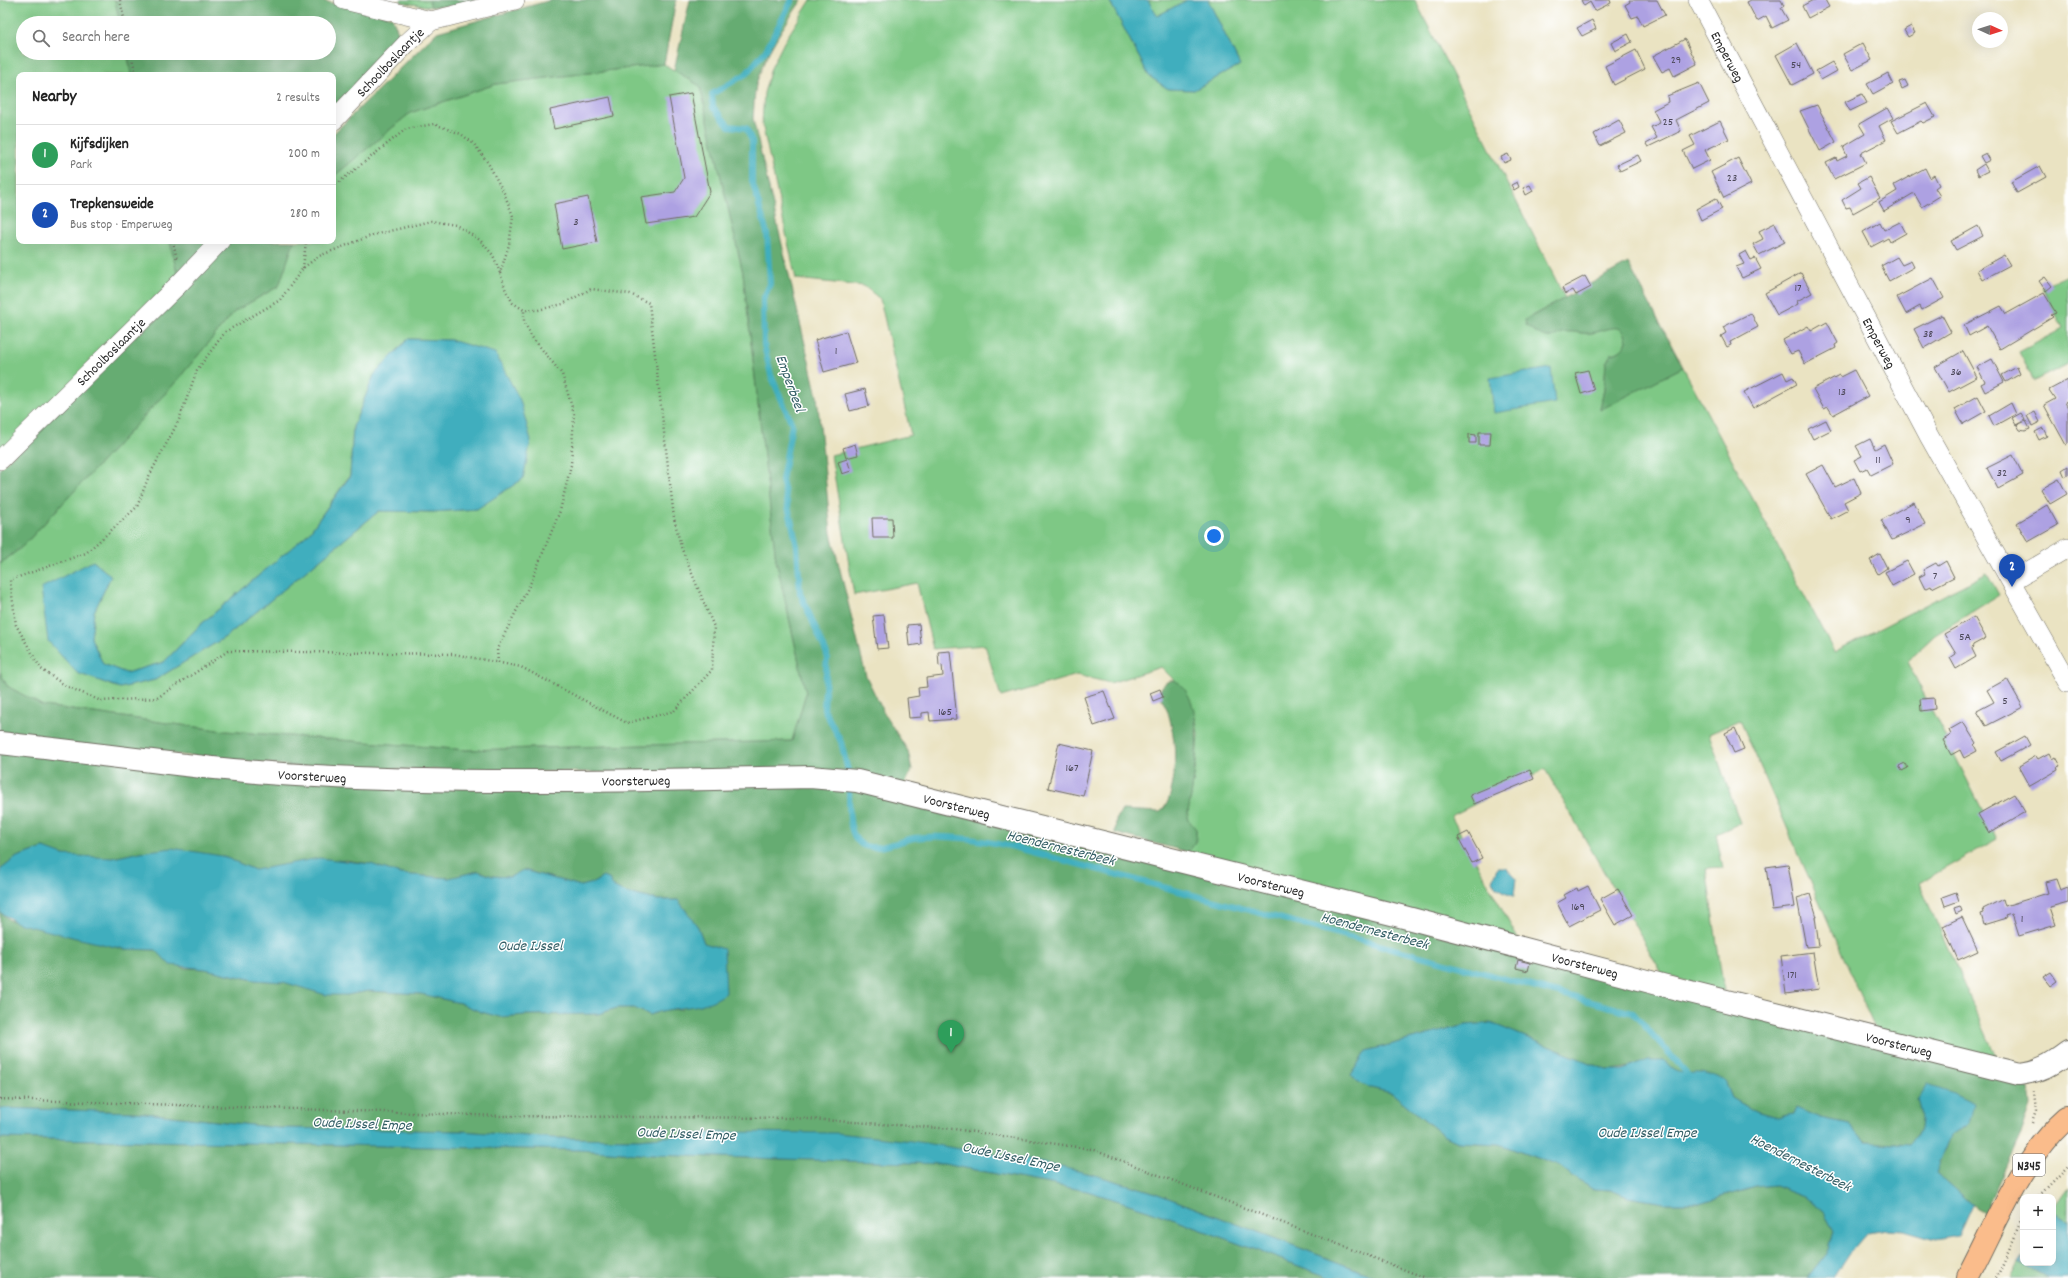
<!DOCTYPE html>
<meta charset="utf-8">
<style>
body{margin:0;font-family:Dekko,sans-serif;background:#f6f6f6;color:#222}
.controls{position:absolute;right:12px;bottom:12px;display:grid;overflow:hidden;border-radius:8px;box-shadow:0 4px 16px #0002}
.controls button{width:36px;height:36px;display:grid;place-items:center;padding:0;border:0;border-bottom:1px solid #e0e0e0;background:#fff;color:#222;font:20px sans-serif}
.compass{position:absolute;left:1972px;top:12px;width:36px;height:36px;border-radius:50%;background:#fff;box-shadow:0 4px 16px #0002;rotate:93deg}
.you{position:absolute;left:1214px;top:536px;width:14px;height:14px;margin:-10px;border:3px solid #fff;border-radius:50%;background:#1a73e8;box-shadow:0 0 0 6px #1a73e833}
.badge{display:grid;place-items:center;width:26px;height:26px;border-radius:50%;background:#111827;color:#fff;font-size:13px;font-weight:700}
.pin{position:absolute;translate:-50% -33px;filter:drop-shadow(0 1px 2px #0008)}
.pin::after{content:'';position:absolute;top:21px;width:14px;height:12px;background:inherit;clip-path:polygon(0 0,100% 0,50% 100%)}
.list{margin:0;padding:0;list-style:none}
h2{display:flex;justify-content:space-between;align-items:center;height:52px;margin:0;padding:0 16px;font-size:17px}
h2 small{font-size:13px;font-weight:400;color:#767676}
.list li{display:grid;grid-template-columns:26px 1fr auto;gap:12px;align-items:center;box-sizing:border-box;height:60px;padding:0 16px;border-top:1px solid #e0e0e0}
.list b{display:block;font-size:15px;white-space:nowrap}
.list p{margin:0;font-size:13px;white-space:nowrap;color:#767676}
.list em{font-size:13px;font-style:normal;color:#767676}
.icon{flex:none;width:22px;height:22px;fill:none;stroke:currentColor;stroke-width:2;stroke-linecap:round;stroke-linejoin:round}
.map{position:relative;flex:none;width:2068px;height:1278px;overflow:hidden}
.search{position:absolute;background:#fff;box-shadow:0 4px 16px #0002;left:16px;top:16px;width:320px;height:44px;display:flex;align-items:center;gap:10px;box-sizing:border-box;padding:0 14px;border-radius:22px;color:#767676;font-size:15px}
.panel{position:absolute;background:#fff;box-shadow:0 4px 16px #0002;left:16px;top:72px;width:320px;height:172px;border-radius:8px}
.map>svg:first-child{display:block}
</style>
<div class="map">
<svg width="2068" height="1278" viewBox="0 0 2068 1278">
<rect width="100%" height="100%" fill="#fff"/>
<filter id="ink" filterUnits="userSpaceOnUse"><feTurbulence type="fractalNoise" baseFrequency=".025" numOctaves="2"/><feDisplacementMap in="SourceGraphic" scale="8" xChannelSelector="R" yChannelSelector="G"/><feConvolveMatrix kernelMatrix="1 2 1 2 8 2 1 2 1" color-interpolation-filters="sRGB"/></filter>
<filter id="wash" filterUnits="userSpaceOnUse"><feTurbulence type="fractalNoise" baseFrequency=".012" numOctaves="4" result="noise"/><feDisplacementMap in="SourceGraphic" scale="16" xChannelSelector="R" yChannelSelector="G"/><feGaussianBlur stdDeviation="0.9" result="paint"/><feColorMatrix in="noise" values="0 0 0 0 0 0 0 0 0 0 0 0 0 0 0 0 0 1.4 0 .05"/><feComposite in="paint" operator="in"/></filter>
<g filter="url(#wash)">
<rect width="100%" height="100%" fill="#eae3c2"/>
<path fill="#7ec885" stroke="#547a58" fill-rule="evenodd" d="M0 0H115L120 23H23V53H127L132 75H19V241H170L178 278 0 454Z
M401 0H429L431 7 400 2Z
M811 0H1109L1149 76 1168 89 1194 90 1240 65 1208 0H1415L1565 298 1526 319C1531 324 1538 333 1544 336 1553 339 1557 333 1565 332 1573 330 1581 334 1589 333 1604 333 1623 316 1627 341 1624 349 1619 353 1611 354L1606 363 1604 389 1600 409 1683 367 1834 652 1987 573 1999 595 1935 635 1907 661 1997 839 1919 883 1998 1061 1875 1029 1740 720 1709 734 1740 823 1716 834 1723 868 1706 869 1724 991 1663 975 1545 769 1451 816 1518 939 1188 852 1196 842V829L1187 821V818L1196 764 1198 734 1196 720 1186 692 1161 667 1110 683 1077 675 1001 697 985 645 933 649 917 583 854 595 831 455 911 435 880 299 864 286 796 279 762 123 764 93 771 68 784 42Z
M1148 0H1187L1157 16Z
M664 64 700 86 743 273 776 560 806 693 792 741 467 750 225 731 43 706 7 686 0 672V564L23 546 174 384 235 311 279 286 294 241H333V177L410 113 496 84ZM408 339 451 340 477 509 433 512 379 511 227 636 155 680 120 688 77 673 93 561 111 576 94 612 91 638 103 664 126 673 164 662 200 625 309 533 350 475 353 427 374 375Z
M2068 275V364L2034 381 2019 352 2063 329 2042 287Z
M2068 1188V1221L2053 1212V1209Z
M2019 1262 2048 1278H2011Z"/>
<path fill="#66ac72" stroke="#486c4e" d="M115 0H319L392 17 399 34 396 48 333 115V75H132L127 53H329V23H120Z
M429 0H477L454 6 431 7Z
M551 0H676L664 64 496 84 410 113 333 177V134L437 32Z
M690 0H802C784 26 764 54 756 85 754 96 754 108 753 119L817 396 831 533 866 676 885 715 908 751 912 770 905 784 587 772 316 768 0 737V672L7 686 43 706 225 731 467 750 792 741 806 693 776 560 743 273 700 86 674 70Z
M170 241H213L178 278Z
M230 241H294L279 286 235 311 174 384 23 546 0 564V468L184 288Z
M1628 263 1683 367 1600 410 1604 389 1606 363 1611 354C1619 353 1624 349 1627 341 1623 317 1604 333 1589 333 1582 334 1575 331 1568 332 1559 332 1556 338 1547 337 1539 336 1532 329 1526 325L1525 320Z
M1173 680C1211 697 1193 786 1187 818L1196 829V842L1188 852 1115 833 1116 820 1122 810 1160 812C1176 802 1177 748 1172 730 1171 723 1169 715 1167 709 1165 704 1161 699 1160 695 1160 686 1166 681 1173 680Z
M0 749 92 760 810 785 856 788 1982 1072 2029 1088 2031 1105 2022 1131 1985 1212 1972 1205 1936 1173 1951 1136 1969 1123 1917 1100C1923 1119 1923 1130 1910 1145L1865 1142 1849 1124 1820 1118 1796 1108 1793 1115 1778 1118 1756 1112 1732 1098 1725 1081 1688 1073H1678L1669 1067 1664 1060C1644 1061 1627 1070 1607 1070L1491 1023 1466 1025 1366 1051 1351 1075 1371 1088 1392 1093 1443 1135 1458 1142 1499 1144 1561 1167 1577 1180 1594 1189 1611 1190 1628 1197 1664 1203H1699L1756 1187 1775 1185 1804 1196 1824 1213 1834 1231 1829 1250 1807 1278H1379L1150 1191 1091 1174 974 1150 724 1132 638 1139 554 1138 461 1131 279 1128 135 1112 0 1108V912L9 920 124 949 156 950 184 968 205 969 254 980 283 982 347 995 368 991 421 994 460 1003 481 1012 500 1017 525 1015 598 1014 617 1008H634L650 1015 663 1010 682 1009 704 943 698 927 678 900H658L626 893 613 886 609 879 603 877 593 883 581 886 524 870 510 877 492 876 478 871 450 878 400 874 371 864 346 860 255 870 222 856 140 852 113 858H85L63 855 43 848 17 857 0 870Z
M0 1138 579 1150 653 1155 944 1164 1087 1191 1148 1210 1331 1278H0Z"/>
<path fill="#41aebe" stroke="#366c74" d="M1109 0H1148L1157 16 1187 0H1208L1240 65 1194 90 1168 89 1149 76Z
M408 339 451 340 495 353 520 400 531 440 523 479 477 509 433 512 379 511 227 636 155 680 120 688 77 673 48 641 41 588 93 561 111 576 94 612 91 638 103 664 126 673 164 662 200 625 309 533 350 476 353 427 374 375Z
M1551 368 1555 403 1494 413 1490 378Z
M44 848 63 855 113 858 140 852 172 848 222 856 255 870 319 858 371 864 400 874 449 878 478 871 492 876 510 877 523 870 581 886 593 883 603 877 609 879 613 886 626 893 658 900H678L698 927 704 943 724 949 726 993C701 1012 676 1004 650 1015L634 1008H617L598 1014 525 1015 500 1017 481 1012 460 1003 421 994 368 991 347 995H326L283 982 254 980 205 969 170 965 156 950 124 949 76 938 17 923 0 912V870L17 857Z
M1497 868H1506L1516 878 1514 896H1512L1496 887 1492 880Z
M1491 1023 1607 1070H1623L1647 1060H1664C1676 1078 1683 1071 1701 1072 1709 1073 1718 1078 1725 1081L1732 1098 1756 1112 1778 1118 1793 1115 1796 1108 1820 1118 1849 1124 1865 1142 1910 1145C1923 1130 1923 1119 1917 1100L1928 1084 1951 1092 1974 1103 1969 1123 1951 1136 1936 1173 1972 1205 1958 1236 1935 1240 1904 1231 1886 1230 1867 1233 1848 1255 1833 1278H1807L1829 1250 1834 1231 1824 1213 1804 1196 1775 1185 1756 1187 1699 1203H1664L1628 1197 1611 1190 1594 1189 1577 1180 1561 1167 1499 1144 1458 1142 1443 1135 1392 1093 1371 1088 1356 1081 1351 1075 1366 1051 1466 1025Z
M0 1108 135 1112 279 1128 461 1131 554 1138 638 1139 724 1132 837 1133 912 1141 1034 1161 1091 1174 1150 1191 1379 1278H1331L1148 1210 1087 1191 944 1164 653 1155 579 1150 0 1138Z
M2053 1212 2068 1221V1278H2048L2019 1262 2023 1256V1263H2053Z"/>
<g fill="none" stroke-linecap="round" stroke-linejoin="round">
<path stroke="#41aebe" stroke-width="6" d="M792 0 766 50 746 74 712 94 713 107 729 126 746 128 752 141V181L767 233 770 284 763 300 764 345 771 375 792 424 782 480 797 546 800 593 827 654 824 709 841 742 848 771
M849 789C850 805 846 833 861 844 875 853 899 841 914 838 948 834 981 840 1014 847L1633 1013 1693 1080"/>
</g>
<g id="blocks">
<path fill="#ada1e2" d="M1581 0H1610L1611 3 1595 11 1590 2 1584 6Z
M1629 0H1657L1665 15 1643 26 1638 16 1632 18 1625 5 1630 2Z
M1751 0H1781L1784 6 1781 8 1788 20 1772 28 1766 16 1757 21 1747 2Z
M1813 0H1825L1829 7 1808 18 1802 6Z
M1592 20 1596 29 1582 36 1577 28Z
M1911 26 1915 33 1908 37 1904 30Z
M1628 34 1632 42 1615 51 1611 43Z
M1685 39 1697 64 1674 76 1670 68 1662 72 1653 56Z
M1797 43 1813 74 1792 85 1776 55Z
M1863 43 1872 60 1852 70 1843 54Z
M1636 50 1645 69 1614 85 1605 66Z
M1832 62 1837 71 1821 80 1816 71Z
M1888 73 1893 83 1873 94 1867 84Z
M1905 80 1908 86 1902 89 1899 82Z
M1699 83 1709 103 1676 120 1681 131 1648 147 1646 144 1657 138 1651 127 1660 123 1653 110 1668 102 1667 96Z
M691 93 710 192 694 217 646 224 641 197 675 192 684 178 669 97Z
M1862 94 1867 103 1850 111 1845 102Z
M610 97 614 116 554 129 550 110Z
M1927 103 1935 117 1923 123 1921 121 1898 133 1891 121Z
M1817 105 1836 142 1820 151 1800 111Z
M1887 108 1893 118 1879 126 1886 140 1861 153 1866 163 1834 179 1826 163 1836 158 1837 161 1847 156 1843 147 1865 134 1859 124Z
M1619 120 1626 133 1600 146 1594 134Z
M1720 121 1729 139 1705 150 1710 160 1692 169 1683 151 1695 145 1690 136Z
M1986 153 1990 160 1984 163 1980 156Z
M1508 154 1511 160 1504 163 1501 157Z
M1638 155 1641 161 1620 171 1617 165Z
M1738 158 1751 184 1724 198 1711 172Z
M1984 164 1988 171 1978 176 1975 170Z
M2040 166 2046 177 2017 193 2011 182Z
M1925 168 1930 178 1934 175 1939 185 1935 188 1940 196 1922 207 1914 193 1884 211 1879 202 1897 191 1894 185Z
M1869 177 1880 198 1853 213 1850 207 1846 208 1842 200 1861 188 1858 183Z
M1517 182 1519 187 1514 190 1511 185Z
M1530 185 1533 191 1526 195 1523 188Z
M588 197 597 242 562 249 554 204Z
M1716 198 1722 209 1701 220 1696 209Z
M1880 222 1884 230 1900 222 1906 233 1890 242 1888 238 1871 247 1863 232Z
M1775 223 1785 242 1759 255 1753 244 1763 239 1759 231Z
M1978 226 1983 236 1956 250 1951 241Z
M1746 251 1751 260 1755 258 1761 269 1742 278 1736 267 1744 264 1739 255Z
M2004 255 2010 265 1982 280 1977 270Z
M1897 257 1902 265 1911 261 1914 267 1889 281 1881 266Z
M1801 273 1812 293 1797 301 1798 304 1777 315 1765 293Z
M1585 276 1591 287 1576 295 1573 290 1565 294 1562 288Z
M2045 277 2052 286 2046 291 2039 281Z
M1933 278 1944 298 1922 310 1920 306 1906 314 1897 297Z
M2044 293 2056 313 2051 315 2053 317 2000 349 1987 326 1969 336 1964 325 2001 306 2006 314Z
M1751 313 1758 327 1730 342 1731 345 1727 347 1721 336 1726 333 1723 327Z
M1942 315 1951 332 1924 348 1914 329Z
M1827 322 1838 343 1835 345 1836 348 1805 364 1798 351 1791 354 1783 340 1808 326 1811 331Z
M846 331 856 363 824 372 815 340Z
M1963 351 1977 377 1949 392 1935 367Z
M1992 359 2004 382 1985 392 1981 384 1985 382 1977 367Z
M2017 367 2020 374 2006 382 2002 375Z
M1588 370 1594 390 1581 394 1575 373Z
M1854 370 1868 396 1833 415 1828 407 1824 409 1813 389 1839 375 1840 377Z
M1783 372 1787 380 1793 377 1797 384 1753 408 1744 392Z
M2068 380V400L2065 402 2068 408V444L2066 445 2044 405 2055 399 2049 390Z
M865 389 869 406 850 411 845 394Z
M1978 396 1986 411 1963 424 1955 409Z
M2011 403 2016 414 1994 426 1989 416Z
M2035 412 2040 422 2032 426 2027 416Z
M2021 413 2025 420 2016 425 2012 418Z
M1826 420 1831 430 1813 439 1808 429Z
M2026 421 2030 429 2025 431 2020 430 2017 425Z
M2043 428 2047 436 2039 440 2035 432Z
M1479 432H1491L1490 445H1479Z
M1469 434 1476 435V443H1469Z
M1870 439 1875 449 1884 444 1893 464 1871 475 1867 468 1860 471 1854 460 1862 456 1856 446Z
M855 444 858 455 846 458 843 448Z
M2013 455 2023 475 1998 489 1987 468Z
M847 459 851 471 842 474 838 462Z
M1823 465 1835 487 1854 478 1861 493 1844 502 1848 510 1831 519 1806 474Z
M2068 466V475L2065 477 2062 470Z
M2059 479 2067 494 2050 504 2041 489Z
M1914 502 1925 524 1892 540 1881 520Z
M2047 505 2058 525 2028 542 2017 523Z
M872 518H892L893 538H873Z
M1880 554 1887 568 1878 574 1870 560Z
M1907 561 1914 574 1892 586 1885 572Z
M1946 561 1954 577 1932 588 1931 586 1925 589 1919 577 1925 574 1923 570 1936 563 1938 566Z
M884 615 888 648 877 649 873 616Z
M1974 617 1986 638 1973 645 1972 649 1976 657 1956 669 1950 658 1956 654 1944 634Z
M919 624 921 644 909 646 907 625Z
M950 651 957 719 930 721 929 712 922 713V717L909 718 907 698 919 696 918 688 927 687 926 678 943 676 942 665 939 666 938 652Z
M2007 679 2023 707 1986 726 1977 711 1994 702 1987 690Z
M1160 689 1163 697 1153 701 1150 693Z
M1104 691 1115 719 1094 726 1084 697Z
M1934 698 1935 709 1921 711 1920 699Z
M1963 722 1976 743 1974 745 1977 751 1964 758 1960 750 1951 755 1943 740 1951 735 1949 730Z
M1735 728 1744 749 1734 753 1725 733Z
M2025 736 2030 745 2001 761 1996 752Z
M1059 743 1093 751 1083 796 1048 788Z
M2049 753 2052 759 2055 757 2060 766 2057 767 2058 770 2030 786 2019 766 2036 756 2038 759Z
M1905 763 1908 768 1902 771 1899 766Z
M1530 770 1534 779 1474 804 1470 795Z
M2014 794 2025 812 1989 833 1978 814Z
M1468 832 1482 858 1472 863 1458 837Z
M1788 864 1795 907 1772 910 1766 867Z
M2056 879 2060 890 2068 887V902L2050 907 2056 925 2019 936 2012 914 2006 916 2007 918 1984 925 1981 914 1984 913 1983 909 2003 899 2005 906 2048 893 2045 882Z
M1588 886 1600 910 1569 926 1557 903 1566 898 1564 895 1577 888 1578 891Z
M1618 889 1633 915 1615 925 1600 899Z
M1956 892 1959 901 1945 906 1942 897Z
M1810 894 1817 917H1815L1819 946 1806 947 1797 898Z
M1960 906 1962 911 1956 914 1954 908Z
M1962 917 1978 951 1958 960 1943 926Z
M1813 952 1819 989 1786 994 1781 956Z
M1518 960 1530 963 1528 971 1516 968Z
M2051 972 2057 981 2050 986 2043 977Z"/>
</g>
</g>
<g filter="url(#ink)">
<use href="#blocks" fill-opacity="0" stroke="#6e6b60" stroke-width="1"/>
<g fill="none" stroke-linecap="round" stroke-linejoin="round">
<g stroke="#6e6b60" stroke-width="20">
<g id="minor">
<path d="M344 0 431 21 515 0"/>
<path id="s1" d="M1698 0 1929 436 2068 683"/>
<path id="s2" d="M333 121 407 43 431 21"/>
<path id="s3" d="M0 460 179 284 220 241"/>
<path d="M2012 581 2068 548"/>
</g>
</g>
<g stroke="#6e6b60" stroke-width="24">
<g id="tertiary">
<path id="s4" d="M0 743C105 754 210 771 316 776 481 785 646 780 810 777L857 781 1400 916 1662 985 2019 1074C2039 1072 2052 1064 2068 1052"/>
</g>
</g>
<g stroke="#6e6b60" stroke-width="24">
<path id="primary" d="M1968 1278C1996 1225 2022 1157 2068 1117"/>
</g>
<path stroke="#6e6b60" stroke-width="2.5" stroke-dasharray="1 3" stroke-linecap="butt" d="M120 0 125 23
M131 53 136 75
M333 187 406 129 434 124 461 134 474 144 488 163 504 193 513 216 509 245 500 273 506 291 513 303 524 310H538L563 304 591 289 630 294 649 303 674 518 681 547 714 627 712 670 674 711 627 723 521 667 454 654 228 651 157 698 101 701 66 686 41 669 16 625 10 580 86 553 137 507 148 478 179 420 197 370 225 332 280 300 303 268 319 256 373 235 431 221 456 225 480 240 493 255 500 273
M173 241 177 260
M303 268 306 241
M498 663 497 649 531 582 560 511 571 465 574 414 562 374 531 336 524 321V310
M0 1099 502 1116 794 1118 954 1129 1091 1149 1426 1278
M2032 1123 2036 1111 2034 1091
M2039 1197 2068 1167
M1996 1278 2023 1219"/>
<use href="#minor" stroke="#fff" stroke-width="19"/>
<use href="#tertiary" stroke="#fff" stroke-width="22"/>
<use href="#primary" stroke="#fabc8b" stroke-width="22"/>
</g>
</g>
<g text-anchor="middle" stroke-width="3" stroke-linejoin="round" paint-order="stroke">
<g font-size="12" fill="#4c4859">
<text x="1676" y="63">29</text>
<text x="1796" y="68">54</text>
<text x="1668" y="125">25</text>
<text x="1732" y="181">23</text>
<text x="576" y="225">3</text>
<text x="1798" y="291">17</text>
<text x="1928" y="337">38</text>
<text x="836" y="354">1</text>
<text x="1956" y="375">36</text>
<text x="1842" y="395">13</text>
<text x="1878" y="463">11</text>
<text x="2002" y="476">32</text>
<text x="1908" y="523">9</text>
<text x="1935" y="579">7</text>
<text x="1965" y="640">5A</text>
<text x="2005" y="704">5</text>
<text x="945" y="715">165</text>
<text x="1072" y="771">167</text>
<text x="1578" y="910">169</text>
<text x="2022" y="922">1</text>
<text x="1792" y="978">171</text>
</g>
<rect fill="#fff" stroke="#6b6b6b" stroke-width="1" x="2013" y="1154" width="32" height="22" rx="3"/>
<g font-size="13" font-weight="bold" fill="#2b2b2b">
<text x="2029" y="1170">N345</text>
</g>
<g font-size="14" fill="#2b2b2b" stroke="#fff">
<text dy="5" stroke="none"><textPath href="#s1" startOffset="64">Emperweg</textPath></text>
<text dy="5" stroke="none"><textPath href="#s2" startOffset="82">Schoolboslaantje</textPath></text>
<text dy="5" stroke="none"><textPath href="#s1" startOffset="388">Emperweg</textPath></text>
<text dy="5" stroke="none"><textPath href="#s3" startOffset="155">Schoolboslaantje</textPath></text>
<text dy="5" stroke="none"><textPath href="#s4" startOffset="314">Voorsterweg</textPath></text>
<text dy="5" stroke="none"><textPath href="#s4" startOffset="638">Voorsterweg</textPath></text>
<text dy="5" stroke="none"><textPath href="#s4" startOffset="962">Voorsterweg</textPath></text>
<text dy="5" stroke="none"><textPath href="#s4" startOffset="1286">Voorsterweg</textPath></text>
<text dy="5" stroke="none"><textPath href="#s4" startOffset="1610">Voorsterweg</textPath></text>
<text dy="5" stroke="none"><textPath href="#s4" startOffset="1934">Voorsterweg</textPath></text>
</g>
<g font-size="15" font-style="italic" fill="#345f66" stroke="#fff">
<text transform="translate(791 383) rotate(70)" y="5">Emperbeel</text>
<text transform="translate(1061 847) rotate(14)" y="5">Hoendernesterbeek</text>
<text transform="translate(1375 930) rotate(15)" y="5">Hoendernesterbeek</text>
<text x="530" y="950">Oude IJssel</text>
<text transform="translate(362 1123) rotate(2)" y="5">Oude IJssel Empe</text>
<text x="1647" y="1137">Oude IJssel Empe</text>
<text transform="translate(686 1133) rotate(2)" y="5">Oude IJssel Empe</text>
<text transform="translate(1011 1156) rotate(12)" y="5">Oude IJssel Empe</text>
<text transform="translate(1801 1162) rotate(27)" y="5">Hoendernesterbeek</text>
</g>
</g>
</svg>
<div class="controls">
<button>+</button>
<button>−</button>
</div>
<svg class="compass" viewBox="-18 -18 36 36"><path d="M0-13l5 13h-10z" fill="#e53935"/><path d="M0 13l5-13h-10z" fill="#767676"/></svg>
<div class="you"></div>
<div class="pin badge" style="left:951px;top:1053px;background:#2e9e5b">1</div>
<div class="pin badge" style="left:2012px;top:587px;background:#1a4fb4">2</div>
<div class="search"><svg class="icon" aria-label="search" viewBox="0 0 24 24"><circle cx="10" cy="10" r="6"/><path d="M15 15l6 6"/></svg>Search here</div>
<section class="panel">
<h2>Nearby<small>2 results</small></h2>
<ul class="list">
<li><span class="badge" style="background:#2e9e5b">1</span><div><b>Kijfsdijken</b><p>Park</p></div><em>200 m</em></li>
<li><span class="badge" style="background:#1a4fb4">2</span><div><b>Trepkensweide</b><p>Bus stop · Emperweg</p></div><em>280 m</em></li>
</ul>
</section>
</div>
